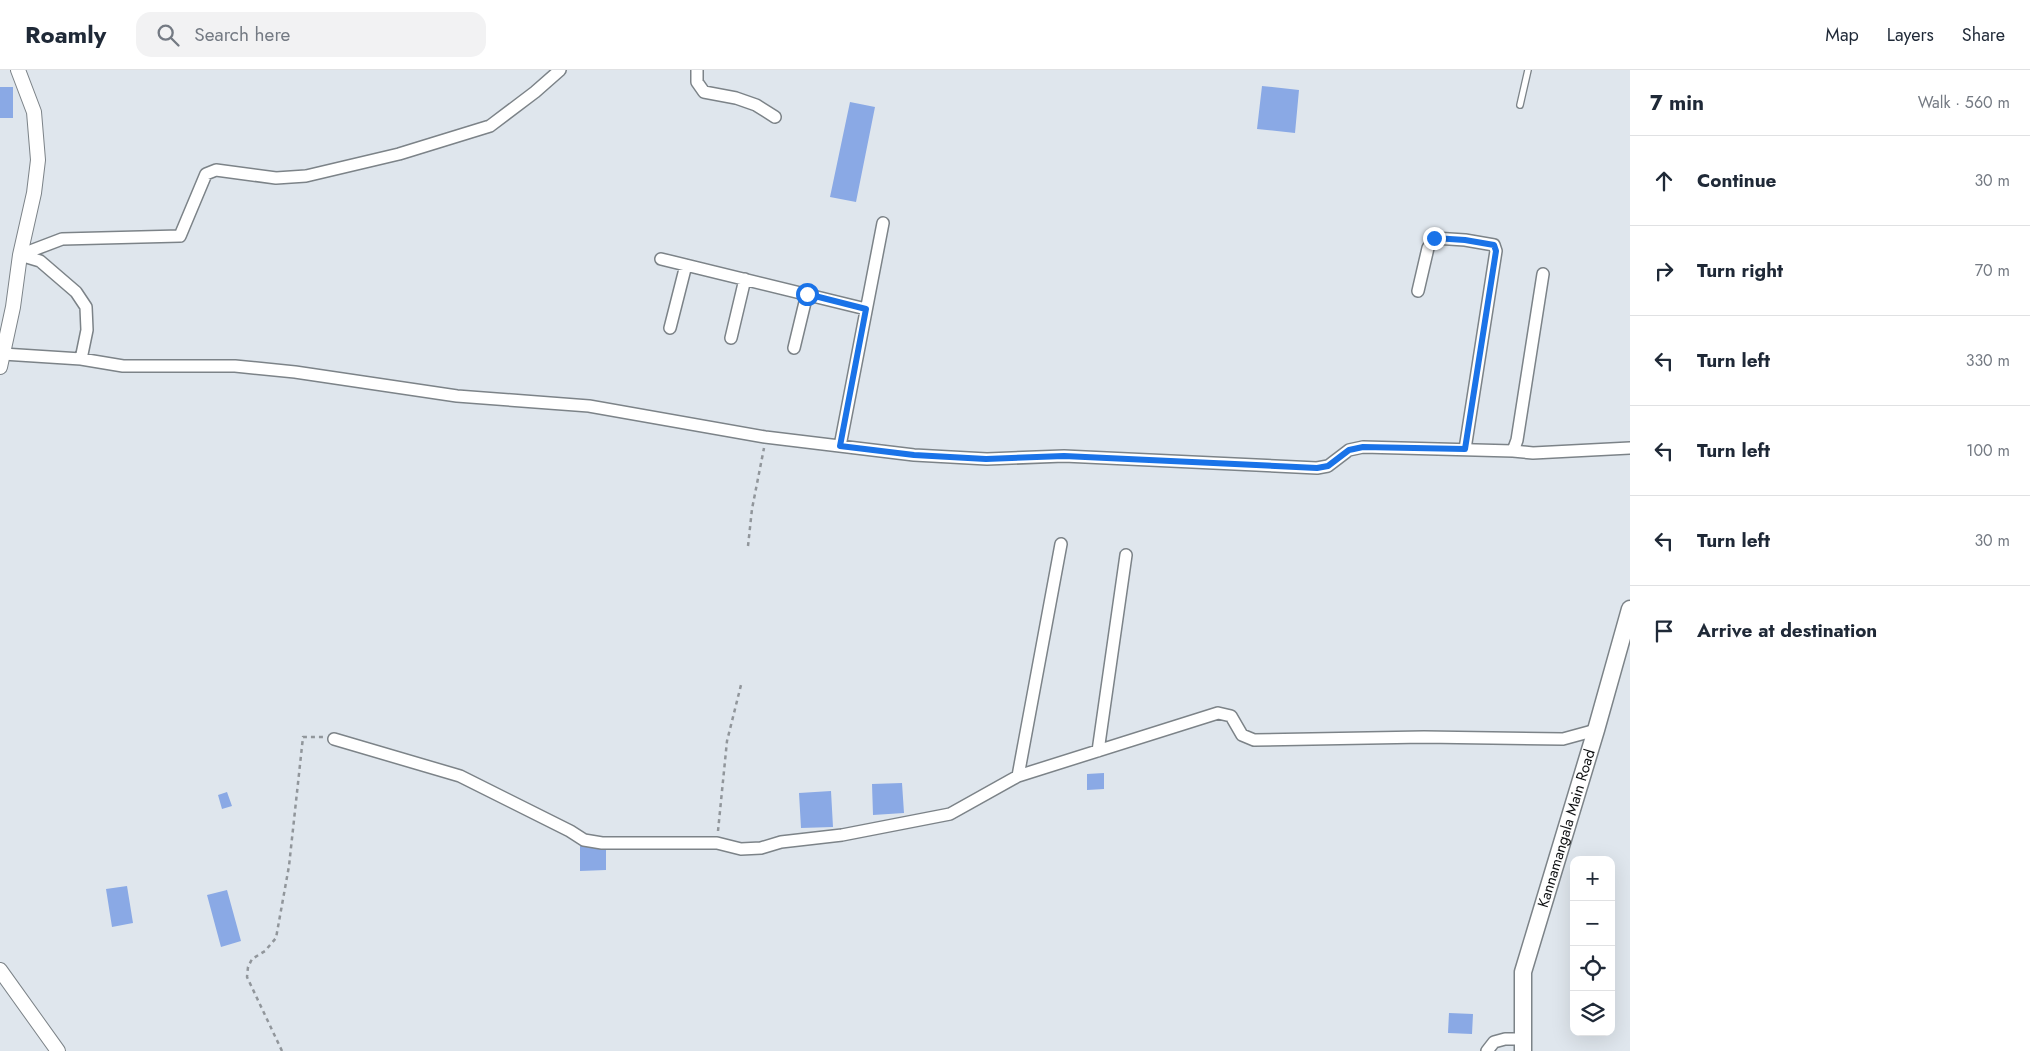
<!DOCTYPE html>
<meta charset="utf-8">
<style>
body{margin:0;font-family:Jost,sans-serif;background:#f2f2f3;color:#1f2937}
.controls{position:absolute;right:15px;bottom:15px;display:grid;overflow:hidden;border-radius:10px;box-shadow:0 5px 20px #0002}
.controls button{width:45px;height:45px;display:grid;place-items:center;padding:0;border:0;border-bottom:1px solid #e0e1e3;background:#fff;color:#1f2937;font:25px sans-serif}
.stop{position:absolute;width:15px;height:15px;margin:-11px;border:4px solid #1a73e8;border-radius:50%;background:#fff}
.stop.end{background:#1a73e8;border-color:#fff;box-shadow:0 1px 5px #0008}
.list{margin:0;padding:0;list-style:none}
h2{display:flex;justify-content:space-between;align-items:center;height:65px;margin:0;padding:0 20px;font-size:21px}
h2 small{font-size:16px;font-weight:400;color:#747a83}
.list li{display:grid;grid-template-columns:32px 1fr auto;gap:15px;align-items:center;box-sizing:border-box;height:90px;padding:0 20px;border-top:1px solid #e0e1e3}
.list b{display:block;font-size:19px;white-space:nowrap}
.list em{font-size:16px;font-style:normal;color:#747a83}
.icon{flex:none;width:28px;height:28px;fill:none;stroke:currentColor;stroke-width:2;stroke-linecap:round;stroke-linejoin:round}
.map{position:relative;flex:none;width:1630px;height:981px;overflow:hidden}
header{display:flex;align-items:center;gap:30px;box-sizing:border-box;height:70px;padding:0 25px;background:#fff;border-bottom:1px solid #e0e1e3}
header strong{font-size:24px}
nav{display:flex;gap:28px;margin-inline-start:auto;font-size:18px}
.search{width:350px;height:45px;background:#f2f2f3;display:flex;align-items:center;gap:12px;box-sizing:border-box;padding:0 18px;border-radius:15px;color:#747a83;font-size:19px}
main{display:flex}
aside{flex:1;background:#fff}
.map>svg:first-child{display:block}
</style>
<header>
<strong>Roamly</strong>
<div class="search"><svg class="icon" aria-label="search" viewBox="0 0 24 24"><circle cx="10" cy="10" r="6"/><path d="M15 15l6 6"/></svg>Search here</div>
<nav><a>Map</a><a>Layers</a><a>Share</a></nav>
</header>
<main>
<div class="map">
<svg width="1630" height="981" viewBox="0 0 1630 981">
<rect width="100%" height="100%" fill="#dfe6ed"/>
<path fill="#8aa9e5" d="M1262 16 1299 20 1295 63 1257 59Z
M0 17H13V48H0Z
M850 32 875 37 856 132 830 127Z
M1104 703V719L1087 720V704Z
M902 713 904 743 873 745 872 714Z
M831 721 833 757 801 758 799 723Z
M227 722 232 736 222 739 218 725Z
M606 775V800L580 801V776Z
M127 816 133 853 112 857 106 819Z
M227 820 241 871 221 877 207 825Z
M1449 943 1473 944 1472 964 1448 963Z"/>
<g fill="none" stroke-linecap="round" stroke-linejoin="round">
<g stroke="#7c8388" stroke-width="8">
<path id="service" d="M1520 35 1528 0"/>
</g>
<g stroke="#7c8388" stroke-width="14">
<path id="minor" d="M697 0V12L704 22 736 28 756 35 775 47
M20 185 62 169 180 166 206 104 216 100 276 108 306 106 399 84 490 56 535 22 560 0
M20 185 40 191 76 222 86 237 87 260 81 289
M661 189 866 239
M1543 204 1517 370 1513 381 1533 383 1630 378
M1418 221 1428 178 1434 168 1465 170 1494 175 1496 181 1465 379
M670 258 686 195
M731 268 745 209
M794 278 807 224
M3 284 81 289 123 296H235L295 302 457 326 589 336 765 367 914 385 987 389 1064 386 1317 398 1328 396 1349 380 1363 377 1513 381
M840 376 883 153
M334 669 460 706 570 761 584 770 602 773H717L741 779 761 778 781 772 842 765 950 744 1018 706 1218 643 1231 646 1242 665 1254 670 1424 667 1563 669 1596 660
M1098 681 1126 485
M1018 706 1061 474
M1487 981 1494 972 1505 969H1523"/>
</g>
<g stroke="#7c8388" stroke-width="16">
<path id="tertiary" d="M0 297 13 237 20 185 34 123 38 90 34 42 18 0
M0 900 58 981"/>
</g>
<g stroke="#7c8388" stroke-width="19">
<g id="secondary">
<path id="s1" d="M1523 981V902L1596 660 1630 539"/>
</g>
</g>
<path stroke="#91969b" stroke-width="2.5" stroke-dasharray="4 4" stroke-linecap="butt" d="M748 476 752 439 764 378
M718 761 727 671 741 615
M282 981 247 907 248 897 252 889 265 881 276 868 289 796 303 667H323"/>
<use href="#service" stroke="#fff" stroke-width="5.5"/>
<use href="#minor" stroke="#fff" stroke-width="11"/>
<use href="#tertiary" stroke="#fff" stroke-width="14"/>
<use href="#secondary" stroke="#fff" stroke-width="16"/>
</g>
<g fill="none" stroke-linecap="round" stroke-linejoin="round">
<path stroke="#1a73e8" stroke-width="6" d="M807 224 866 239 840 376 914 385 986 389 1064 386 1317 398 1328 396 1349 380 1363 377 1465 379 1496 181 1494 175 1465 170 1434 168"/>
</g>
<g text-anchor="middle" stroke-width="4.5" stroke-linejoin="round" paint-order="stroke">
<g font-size="15" fill="#0e1012" stroke="#dfe6ed">
<text dy="5" stroke="none"><textPath href="#s1" startOffset="229">Kannamangala Main Road</textPath></text>
</g>
</g>
</svg>
<div class="controls">
<button>+</button>
<button>−</button>
<button><svg class="icon" aria-label="locate" viewBox="0 0 24 24"><circle cx="12" cy="12" r="6"/><path d="M12 2v4M12 18v4M2 12h4M18 12h4"/></svg></button>
<button><svg class="icon" aria-label="layers" viewBox="0 0 24 24"><path d="M12 4l9 5-9 5-9-5zM3 14l9 5 9-5"/></svg></button>
</div>
<div class="stop" style="left:807px;top:224px"></div>
<div class="stop end" style="left:1434px;top:168px"></div>
</div>
<aside>
<h2>7 min<small>Walk · 560 m</small></h2>
<ul class="list">
<li><svg class="icon" aria-label="ahead" viewBox="0 0 24 24"><path d="M12 20V5M6 11l6-6 6 6"/></svg><div><b>Continue</b></div><em>30 m</em></li>
<li><svg class="icon" aria-label="right" viewBox="0 0 24 24"><path d="M7 20v-9h11M14 6l5 5-5 5"/></svg><div><b>Turn right</b></div><em>70 m</em></li>
<li><svg class="icon" aria-label="left" viewBox="0 0 24 24"><path d="M17 20v-9H6M10 6l-5 5 5 5"/></svg><div><b>Turn left</b></div><em>330 m</em></li>
<li><svg class="icon" aria-label="left" viewBox="0 0 24 24"><path d="M17 20v-9H6M10 6l-5 5 5 5"/></svg><div><b>Turn left</b></div><em>100 m</em></li>
<li><svg class="icon" aria-label="left" viewBox="0 0 24 24"><path d="M17 20v-9H6M10 6l-5 5 5 5"/></svg><div><b>Turn left</b></div><em>30 m</em></li>
<li><svg class="icon" aria-label="arrive" viewBox="0 0 24 24"><path d="M6 21V4h12l-3 4 3 4H6"/></svg><div><b>Arrive at destination</b></div></li>
</ul>
</aside>
</main>
